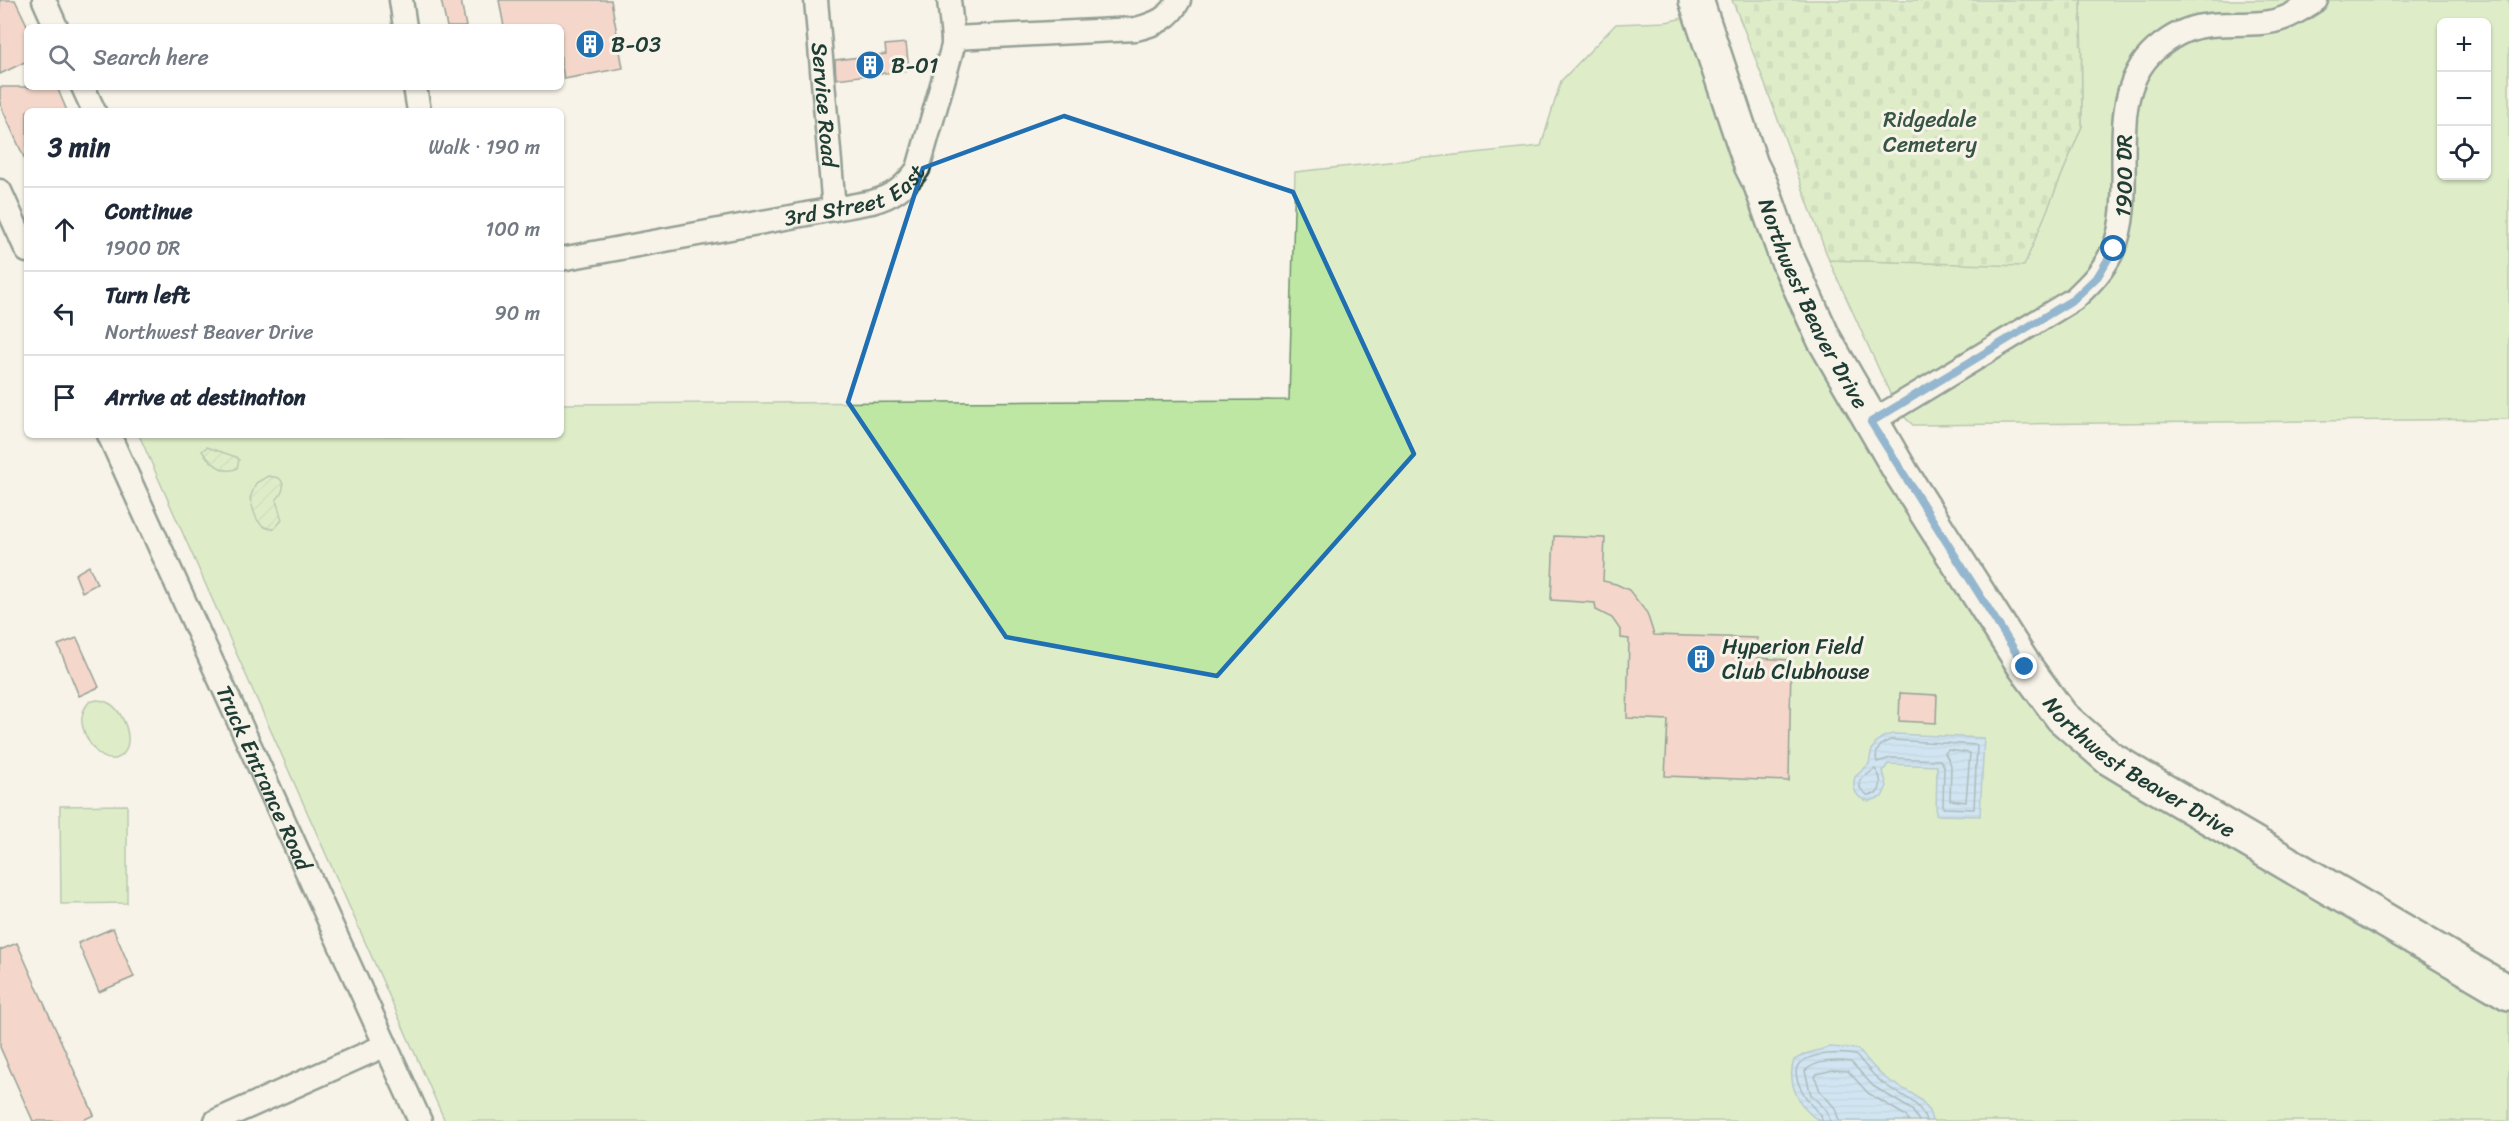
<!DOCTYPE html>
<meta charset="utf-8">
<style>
body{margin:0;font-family:Sriracha,sans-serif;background:#f2f2f3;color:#1f2937}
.controls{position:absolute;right:18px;top:18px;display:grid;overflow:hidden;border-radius:9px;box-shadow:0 2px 4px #0004}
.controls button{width:54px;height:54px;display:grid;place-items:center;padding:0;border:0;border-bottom:2px solid #e0e1e3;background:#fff;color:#1f2937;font:30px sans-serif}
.stop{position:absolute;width:18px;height:18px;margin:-14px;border:4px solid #1f6fb2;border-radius:50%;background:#fff}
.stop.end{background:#1f6fb2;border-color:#fff;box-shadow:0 2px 6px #0008}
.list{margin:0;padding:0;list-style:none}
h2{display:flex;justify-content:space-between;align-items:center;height:78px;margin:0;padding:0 24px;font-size:26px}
h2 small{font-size:20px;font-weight:400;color:#747a83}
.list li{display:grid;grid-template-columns:39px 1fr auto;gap:18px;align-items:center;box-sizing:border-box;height:84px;padding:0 24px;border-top:2px solid #e0e1e3}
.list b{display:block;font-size:22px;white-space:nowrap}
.list p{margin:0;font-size:20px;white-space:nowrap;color:#747a83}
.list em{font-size:20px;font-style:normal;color:#747a83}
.icon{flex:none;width:33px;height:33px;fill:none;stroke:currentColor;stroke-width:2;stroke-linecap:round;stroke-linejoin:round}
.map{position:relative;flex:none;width:2509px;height:1121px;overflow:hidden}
.search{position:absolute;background:#fff;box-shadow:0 2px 4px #0004;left:24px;top:24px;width:540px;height:66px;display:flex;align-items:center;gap:15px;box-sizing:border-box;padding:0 21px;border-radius:9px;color:#747a83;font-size:22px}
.panel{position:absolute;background:#fff;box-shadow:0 2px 4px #0004;left:24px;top:108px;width:540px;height:330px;border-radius:9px}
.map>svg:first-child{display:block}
</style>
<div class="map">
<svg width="2509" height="1121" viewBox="0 0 2509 1121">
<defs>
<pattern id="cemetery-stones" width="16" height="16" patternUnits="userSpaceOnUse" patternTransform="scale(1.5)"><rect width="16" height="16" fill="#bee7a3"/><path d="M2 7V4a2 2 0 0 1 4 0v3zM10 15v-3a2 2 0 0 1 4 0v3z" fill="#a3c78d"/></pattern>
<pattern id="garden-furrows" width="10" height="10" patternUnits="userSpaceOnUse" patternTransform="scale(1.5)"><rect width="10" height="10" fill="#bee7a3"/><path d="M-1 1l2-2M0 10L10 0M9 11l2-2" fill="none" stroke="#a3c78d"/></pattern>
<pattern id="water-rules" width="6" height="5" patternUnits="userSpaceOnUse" patternTransform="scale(1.5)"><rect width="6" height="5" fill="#a0d3fe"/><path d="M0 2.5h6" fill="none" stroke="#89b6da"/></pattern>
</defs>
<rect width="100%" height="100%" fill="#f7f3e8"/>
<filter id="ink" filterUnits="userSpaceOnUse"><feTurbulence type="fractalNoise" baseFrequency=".0167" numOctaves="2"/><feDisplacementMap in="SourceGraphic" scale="12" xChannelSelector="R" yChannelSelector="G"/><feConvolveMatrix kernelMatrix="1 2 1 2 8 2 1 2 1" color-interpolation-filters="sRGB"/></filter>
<g filter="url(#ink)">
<path fill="#bee7a3" stroke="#6e926c" stroke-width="1.5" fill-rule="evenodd" d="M2081 0H2509V419L1913 425 1898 411 1829 260 2024 265 2082 126ZM2442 22H2486V176H2442Z
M1692 16 1777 258 2039 701 2509 1006V1121H445L139 435H561V404L1289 400 1295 172 1541 146 1561 81 1616 24 1666 22Z
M97 700C108 701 114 705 120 714 145 755 106 780 86 736 80 723 80 713 89 702Z
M127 805V903L61 904 60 806Z"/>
<path fill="url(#cemetery-stones)" stroke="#6e926c" stroke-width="1.5" d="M1732 0H2081L2082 126 2024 266 1829 260C1796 174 1768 85 1732 0Z"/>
<path fill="url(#garden-furrows)" stroke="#6e926c" stroke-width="1.5" d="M207 447 236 457 239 460 237 468C224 476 209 461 202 451Z
M268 476 279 478C287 485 282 494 276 500L282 520 274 529C256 529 254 512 250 498L256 483Z"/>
<path fill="url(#water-rules)" stroke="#6c97ad" stroke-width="1.5" d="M1894 734 1984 738 1980 816 1936 815 1937 766 1888 764 1883 771 1887 786 1882 797 1870 801C1857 800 1851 789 1855 777L1869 764C1871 747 1876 736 1894 734Z
M1830 1047 1857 1049C1867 1058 1874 1069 1884 1077 1902 1091 1928 1095 1932 1121H1820C1800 1110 1786 1083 1794 1060L1805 1054Z"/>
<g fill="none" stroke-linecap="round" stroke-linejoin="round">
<path stroke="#537985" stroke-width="1.5" d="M1891 740 1977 745 1974 809 1943 808 1944 766 1940 760 1891 758 1877 762C1874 752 1880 743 1891 740Z
M1948 750 1970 753 1966 802 1950 800 1951 765 1945 753Z
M1875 769C1881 776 1883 787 1876 794L1867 795 1860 788V780Z
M1822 1121 1821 1115C1811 1107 1787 1075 1800 1063 1811 1053 1841 1052 1855 1055 1864 1063 1869 1071 1878 1079 1894 1095 1919 1097 1926 1121
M1830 1121 1827 1111 1811 1095 1805 1071C1815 1060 1838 1060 1851 1062L1873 1086 1912 1110 1919 1121
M1839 1121 1835 1108 1820 1091 1815 1077 1817 1074 1833 1070 1848 1071 1868 1093 1906 1116 1909 1121"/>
</g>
<path fill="#efb6a6" stroke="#1f3d34" stroke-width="1.5" d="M0 0H15L27 25V61L0 74Z
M441 0H461L466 27H447Z
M499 0H611L623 68 564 79 561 62V27H504Z
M906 43 909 70 836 79 835 60 886 54 885 45Z
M0 87H57L67 111H27V164L0 104Z
M1554 536 1605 538 1603 581 1616 584 1629 590 1647 613 1654 635 1757 638 1758 658 1791 660 1789 781 1665 776 1668 720 1627 718 1629 639 1621 638V631L1612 618 1596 610 1595 603 1551 600Z
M89 566 97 584 82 592 75 574Z
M77 638 99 687 79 696 58 645Z
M1900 693 1937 695 1936 723 1899 721Z
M113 928 134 977 99 992 78 943Z
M17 943 94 1115 81 1121H33L0 1047V950Z"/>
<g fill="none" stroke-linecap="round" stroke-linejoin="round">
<g stroke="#1f3d34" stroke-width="27">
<g id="minor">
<path d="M44 0 56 27"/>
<path d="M401 0 405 27"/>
<path id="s1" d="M816 0 834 209"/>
<path d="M949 0 953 38"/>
<path d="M83 87 94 111"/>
<path d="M415 87 419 111"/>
<path d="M0 191 27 251"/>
<path id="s2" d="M561 259 872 202C893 196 904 188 918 169L953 46V38L1136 29C1156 24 1170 18 1179 0"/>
<path id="s3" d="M1871 422 2074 299C2090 284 2104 270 2113 250 2140 190 2100 99 2155 50 2168 39 2186 28 2203 26 2230 21 2258 28 2284 18 2295 14 2306 6 2316 0"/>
<path id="s4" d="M109 435 420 1121"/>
<path d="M216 1121 386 1045"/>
</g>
</g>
<g stroke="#1f3d34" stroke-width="38">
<g id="secondary">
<path id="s5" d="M1696 0 1751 165 1761 185 1785 254 1824 339 1902 474 2025 667 2062 717 2109 758 2142 778 2509 993"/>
</g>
</g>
<use href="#minor" stroke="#f7f3e8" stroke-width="22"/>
<use href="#secondary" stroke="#f7f3e8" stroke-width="33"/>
</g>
</g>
<g fill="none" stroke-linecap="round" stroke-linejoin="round" filter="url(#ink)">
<path stroke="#1f6fb2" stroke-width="8" d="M2025 667 1871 422 2074 299 2098 276 2114 249"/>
</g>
<path d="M0 0H2509V1121H0ZM1064 116 1293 192 1414 454 1217 676 1006 637 848 402 923 168Z" fill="#f7f3e8" fill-opacity=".55" fill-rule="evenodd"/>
<path fill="none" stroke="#1f6fb2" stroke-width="4.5" stroke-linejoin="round" d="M1064 116 1293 192 1414 454 1217 676 1006 637 848 402 923 168Z"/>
<defs>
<g id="building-disc" transform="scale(1.5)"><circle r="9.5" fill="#1f6fb2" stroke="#f7f3e8"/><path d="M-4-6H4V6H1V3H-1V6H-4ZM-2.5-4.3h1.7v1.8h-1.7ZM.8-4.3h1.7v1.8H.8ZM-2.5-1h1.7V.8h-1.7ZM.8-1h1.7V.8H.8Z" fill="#fff"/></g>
</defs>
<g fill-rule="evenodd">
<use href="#building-disc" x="590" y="44"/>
<use href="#building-disc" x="870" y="65"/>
<use href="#building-disc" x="1701" y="659"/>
</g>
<g text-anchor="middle" stroke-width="6" stroke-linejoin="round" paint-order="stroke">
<g font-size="22" fill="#1f3d34" stroke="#f7f3e8" text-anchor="start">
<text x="611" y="52">B-03</text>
<text x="891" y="73">B-01</text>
<text x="1722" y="654">Hyperion Field<tspan x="1722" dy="25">Club Clubhouse</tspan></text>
</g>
<g font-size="22" fill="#1f3d34" stroke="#f7f3e8">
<text dy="8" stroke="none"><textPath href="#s1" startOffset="105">Service Road</textPath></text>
<text dy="8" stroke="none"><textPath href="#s3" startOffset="376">1900 DR</textPath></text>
<text dy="8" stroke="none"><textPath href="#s2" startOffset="302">3rd Street East</textPath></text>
<text dy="8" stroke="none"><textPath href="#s5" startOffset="326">Northwest Beaver Drive</textPath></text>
<text dy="8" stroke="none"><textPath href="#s5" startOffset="902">Northwest Beaver Drive</textPath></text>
<text dy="8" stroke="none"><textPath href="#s4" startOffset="376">Truck Entrance Road</textPath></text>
</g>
<g font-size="22" fill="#375645" stroke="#f7f3e8">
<text x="1930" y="127">Ridgedale<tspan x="1930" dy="25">Cemetery</tspan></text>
</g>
</g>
</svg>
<div class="controls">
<button>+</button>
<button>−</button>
<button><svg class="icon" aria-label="locate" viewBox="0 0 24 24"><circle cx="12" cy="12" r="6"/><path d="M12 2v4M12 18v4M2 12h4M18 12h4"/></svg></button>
</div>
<div class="stop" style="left:2114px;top:249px"></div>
<div class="stop end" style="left:2025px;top:667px"></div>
<div class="search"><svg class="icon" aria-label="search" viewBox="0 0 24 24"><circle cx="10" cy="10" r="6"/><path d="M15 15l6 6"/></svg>Search here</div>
<section class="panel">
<h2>3 min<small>Walk · 190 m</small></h2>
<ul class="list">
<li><svg class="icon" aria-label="ahead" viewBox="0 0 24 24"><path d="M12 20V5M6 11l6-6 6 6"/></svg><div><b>Continue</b><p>1900 DR</p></div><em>100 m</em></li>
<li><svg class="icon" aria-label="left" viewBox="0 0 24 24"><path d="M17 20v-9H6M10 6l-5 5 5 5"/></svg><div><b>Turn left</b><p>Northwest Beaver Drive</p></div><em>90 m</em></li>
<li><svg class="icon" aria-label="arrive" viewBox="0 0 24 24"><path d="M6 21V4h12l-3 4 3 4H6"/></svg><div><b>Arrive at destination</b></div></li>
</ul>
</section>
</div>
